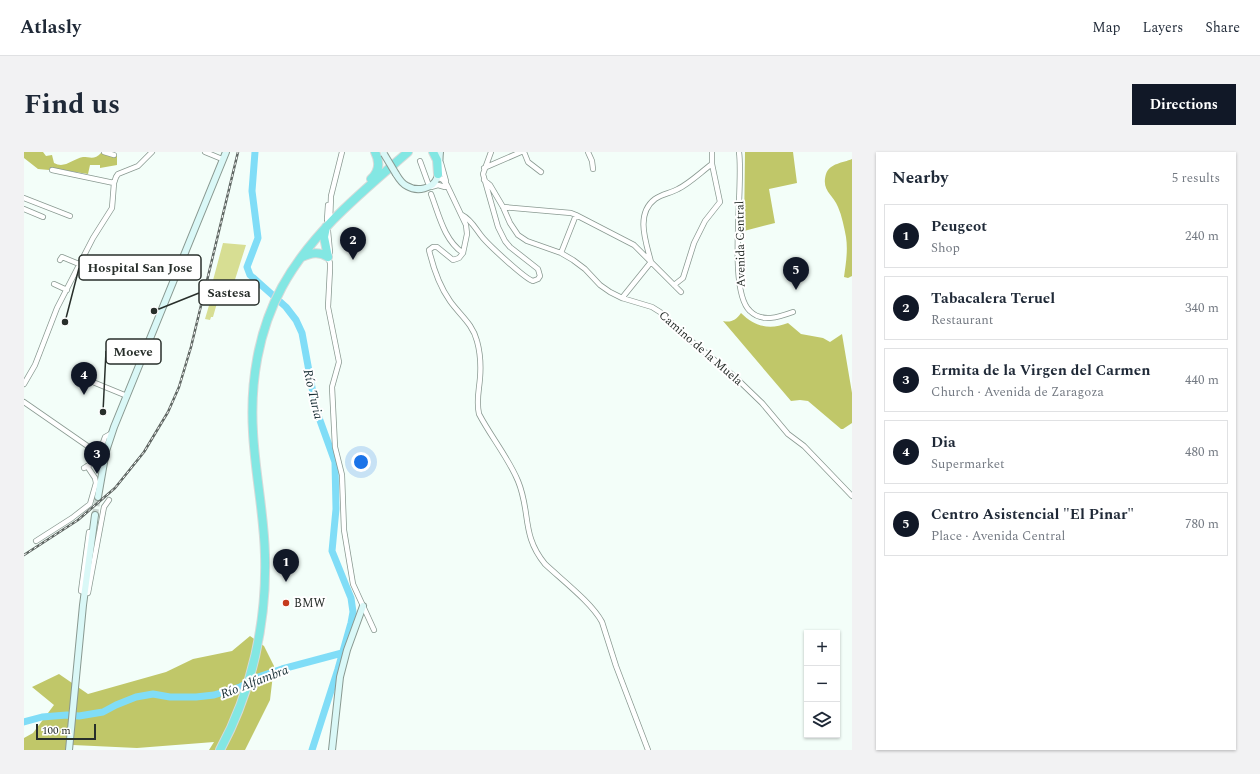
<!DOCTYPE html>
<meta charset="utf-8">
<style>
body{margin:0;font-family:Spectral,serif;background:#f2f2f3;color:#1f2937}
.controls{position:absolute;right:12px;bottom:12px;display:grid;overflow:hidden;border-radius:0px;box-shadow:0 1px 3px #0004}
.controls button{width:36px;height:36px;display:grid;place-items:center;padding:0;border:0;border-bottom:1px solid #e0e1e3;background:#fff;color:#1f2937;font:20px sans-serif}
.scale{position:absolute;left:12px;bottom:10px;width:60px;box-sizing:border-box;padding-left:4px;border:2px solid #282f2b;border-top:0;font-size:11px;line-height:14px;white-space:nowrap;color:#282f2b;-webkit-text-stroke:3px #fff;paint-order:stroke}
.you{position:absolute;left:337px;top:310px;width:14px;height:14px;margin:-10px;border:3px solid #fff;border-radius:50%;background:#1a73e8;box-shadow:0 0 0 6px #1a73e833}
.badge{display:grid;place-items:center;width:26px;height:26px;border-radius:50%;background:#111827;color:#fff;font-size:13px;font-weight:700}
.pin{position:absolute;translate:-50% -33px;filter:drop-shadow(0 1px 2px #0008)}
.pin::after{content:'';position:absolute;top:21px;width:14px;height:12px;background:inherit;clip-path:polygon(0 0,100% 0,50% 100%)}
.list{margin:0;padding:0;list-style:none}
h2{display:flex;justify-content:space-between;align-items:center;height:52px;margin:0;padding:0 16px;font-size:17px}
h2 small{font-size:13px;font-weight:400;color:#747a83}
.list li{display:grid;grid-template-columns:26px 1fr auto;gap:12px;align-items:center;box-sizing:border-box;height:64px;margin:0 8px 8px;padding:0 8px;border:1px solid #e0e1e3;border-radius:0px}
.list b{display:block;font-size:15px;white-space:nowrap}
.list p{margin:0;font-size:13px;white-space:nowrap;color:#747a83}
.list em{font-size:13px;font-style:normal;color:#747a83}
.icon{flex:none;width:22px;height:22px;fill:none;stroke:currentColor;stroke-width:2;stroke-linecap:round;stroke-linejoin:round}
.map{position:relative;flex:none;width:828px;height:598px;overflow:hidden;border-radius:0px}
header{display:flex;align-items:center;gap:24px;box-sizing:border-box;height:56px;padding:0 20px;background:#fff;border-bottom:1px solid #e0e1e3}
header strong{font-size:19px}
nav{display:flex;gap:22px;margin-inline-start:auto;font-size:14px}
.intro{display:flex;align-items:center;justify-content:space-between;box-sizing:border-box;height:96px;padding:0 24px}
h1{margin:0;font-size:28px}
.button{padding:10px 18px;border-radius:0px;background:#111827;color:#fff;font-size:14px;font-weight:700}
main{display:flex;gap:24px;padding:0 24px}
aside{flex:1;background:#fff;border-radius:0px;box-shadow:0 1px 3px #0004}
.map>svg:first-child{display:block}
</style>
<header>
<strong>Atlasly</strong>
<nav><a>Map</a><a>Layers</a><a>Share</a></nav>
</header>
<div class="intro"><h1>Find us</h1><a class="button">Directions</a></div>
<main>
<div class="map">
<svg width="828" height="598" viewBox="0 0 828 598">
<rect width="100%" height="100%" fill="#f3fef9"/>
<path fill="#d7de93" d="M199 91 222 93 208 137 188 132Z
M186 150 193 151 189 165H187L186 168 181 167Z"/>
<path fill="#c0c769" d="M0 0H19L22 4 28 3 30 11C41 17 48 7 59 5 66 5 71 8 77 1L93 4V13L76 16V13H66L64 22 26 16 25 18 14 17 0 6Z
M721 0H769L773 31 745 37 751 71 720 79Z
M828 7V124L824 126 820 125C822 111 824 98 822 85 820 75 818 64 814 55 809 42 797 39 802 22 806 11 819 11 828 7Z
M717 161C731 175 746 178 764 171L777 182 799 186 806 190 818 182 828 241V271L819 277H817L784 249 776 248 767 249 699 169C707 171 712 168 717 161Z
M226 484 240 494 250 514 246 548 221 598H185L190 590 113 596 49 593 45 598H0V586L9 581 30 553 8 535 35 522 64 542 142 520 169 507 208 499Z"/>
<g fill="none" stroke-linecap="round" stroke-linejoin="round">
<path stroke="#80ddf7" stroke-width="7" d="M231 0 228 39 234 86 223 115 226 123 262 155 272 168 278 181 289 241V249L311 310 312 357 308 399 327 446 329 460 327 471 314 517 288 598
M0 570 18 565 43 563 55 564 79 560 92 553 112 545 129 542 146 545H172L190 543 216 535 234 525 258 517 318 501"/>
<path stroke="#cad5d0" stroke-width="6" stroke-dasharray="6 3" stroke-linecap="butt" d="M71 363 74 345"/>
<g stroke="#899991" stroke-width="6">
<path id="street" d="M80 0 90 3
M181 0 198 7
M500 0 504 10 517 20
M564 0 568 9 569 17
M715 0C720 34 703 138 726 159 738 171 755 165 769 160
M396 9 404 31
M417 11 422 29
M460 16 497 0
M28 18 90 31
M460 28 466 33 479 55 486 71 494 83 503 89 537 101 549 108 561 117 576 133 586 140 598 146 628 155 636 160 666 188 710 224 738 251 764 282 780 294 828 344
M407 35 414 33 421 35
M407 42C415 63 420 88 439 101L443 82 442 73 423 33 418 27 413 26
M0 46 46 64
M479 55 547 61 552 63 610 93 657 140
M0 57 19 65
M438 63C448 68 452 78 459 86 466 94 501 127 509 129L514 127 516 124 514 117 486 95 481 89 474 75 459 22 467 0
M303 68 304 53
M306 70 307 44 318 0
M304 79 306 100
M439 101 435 106 429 108 413 95H409L405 98C409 115 416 135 426 149 435 162 449 172 453 189 456 200 457 214 456 226 455 239 452 249 455 262 467 285 484 305 494 329 507 360 497 383 521 412 538 428 568 451 578 470L592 514 624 598
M537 101 552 63
M304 105 306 111V117L304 155 315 210 308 235 311 295 318 323 320 378 329 432 350 478
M36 108 38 105 55 112
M30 132 43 138
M650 133 659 126 670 91 681 69 696 50 688 12V0
M598 146 627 110C622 90 611 62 631 47 638 42 647 41 654 37 666 31 677 20 688 12
M59 226 103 244
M0 232 11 213 33 156 69 86 88 56 90 31 92 25 94 22 114 14 128 0
M0 250 75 302 81 285 88 281
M60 316 70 310 75 302
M65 380 57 439 64 441 80 355 85 348
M12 389 48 366 66 352 72 331 71 326 63 314"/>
</g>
<g stroke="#899991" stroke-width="8">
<path id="secondary" d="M372 22C375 27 378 32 383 34 393 40 409 37 413 26 416 18 415 8 416 0
M74 345 82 299 90 275 202 0
M45 598 59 453 71 363
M308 598 316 525 323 498 339 454"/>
</g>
<g stroke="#d8dad9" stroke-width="10">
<path id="highway" d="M409 0 413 8 414 22
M347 27C356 19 356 10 351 0
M302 75 300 85 304 105
M278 105C287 101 295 99 304 105
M196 598C228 539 243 470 241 403 240 361 231 321 229 280 226 231 234 179 258 135 288 80 338 40 384 0"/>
</g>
<use href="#street" stroke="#fff" stroke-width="4.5"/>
<use href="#secondary" stroke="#daf8f7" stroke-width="6"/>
<use href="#highway" stroke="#83e7e3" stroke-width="8"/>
<g stroke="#5f6763" stroke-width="2.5">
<path id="rail" d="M0 403 54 368 91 336 120 300 144 260 155 235 167 195 214 0"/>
</g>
<use href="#rail" stroke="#fff" stroke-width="1" stroke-dasharray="3" stroke-linecap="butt"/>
<g stroke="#899991" stroke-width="8" stroke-linecap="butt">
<path id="secondary-bridge" d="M360 2 372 22"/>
</g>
<use href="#secondary-bridge" stroke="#daf8f7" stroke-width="6"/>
</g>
<circle fill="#c53a1d" stroke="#fff" stroke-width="1.5" cx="262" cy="451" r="4"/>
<g text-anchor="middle" stroke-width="4" stroke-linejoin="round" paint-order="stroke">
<g font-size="12" fill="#282f2b" stroke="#fff">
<text transform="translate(716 92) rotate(-91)" y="4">Avenida Central</text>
<text transform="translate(677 196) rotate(41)" y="4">Camino de la Muela</text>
</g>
<g font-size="12" fill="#282f2b" stroke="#fff" text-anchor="start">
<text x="270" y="455">BMW</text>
</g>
<g font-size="13" font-style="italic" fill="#172d33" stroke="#fff">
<text transform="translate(290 242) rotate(77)" y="5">Río Turia</text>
<text transform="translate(230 529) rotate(-21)" y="5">Río Alfambra</text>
</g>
</g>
<path fill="none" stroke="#282f2b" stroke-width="1.5" d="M41 170L55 116M130 159L175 141M79 260L82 199"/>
<g fill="#282f2b" stroke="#fff" stroke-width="1.5">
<circle cx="41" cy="170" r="4"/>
<circle cx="130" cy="159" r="4"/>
<circle cx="79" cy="260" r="4"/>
</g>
<g fill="#fff" stroke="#282f2b" stroke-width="1.5">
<rect x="55" y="103" width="122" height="25" rx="4"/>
<rect x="175" y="128" width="60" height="25" rx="4"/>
<rect x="82" y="187" width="55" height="25" rx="4"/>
</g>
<g font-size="13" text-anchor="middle" font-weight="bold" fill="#282f2b">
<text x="116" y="120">Hospital San Jose</text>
<text x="205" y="145">Sastesa</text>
<text x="109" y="204">Moeve</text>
</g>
</svg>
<div class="controls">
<button>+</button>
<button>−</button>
<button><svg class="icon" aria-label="layers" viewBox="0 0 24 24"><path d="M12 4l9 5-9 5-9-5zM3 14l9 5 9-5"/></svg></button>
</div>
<div class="scale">100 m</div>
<div class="you"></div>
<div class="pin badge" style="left:262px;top:430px">1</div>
<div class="pin badge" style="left:329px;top:108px">2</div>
<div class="pin badge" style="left:73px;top:322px">3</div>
<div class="pin badge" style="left:60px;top:243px">4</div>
<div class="pin badge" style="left:772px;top:138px">5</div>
</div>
<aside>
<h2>Nearby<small>5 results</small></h2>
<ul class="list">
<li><span class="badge">1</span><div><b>Peugeot</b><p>Shop</p></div><em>240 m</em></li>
<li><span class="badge">2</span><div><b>Tabacalera Teruel</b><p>Restaurant</p></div><em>340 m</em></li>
<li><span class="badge">3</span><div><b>Ermita de la Virgen del Carmen</b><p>Church · Avenida de Zaragoza</p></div><em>440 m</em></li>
<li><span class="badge">4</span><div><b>Dia</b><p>Supermarket</p></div><em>480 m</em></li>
<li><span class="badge">5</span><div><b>Centro Asistencial &quot;El Pinar&quot;</b><p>Place · Avenida Central</p></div><em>780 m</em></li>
</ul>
</aside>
</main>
